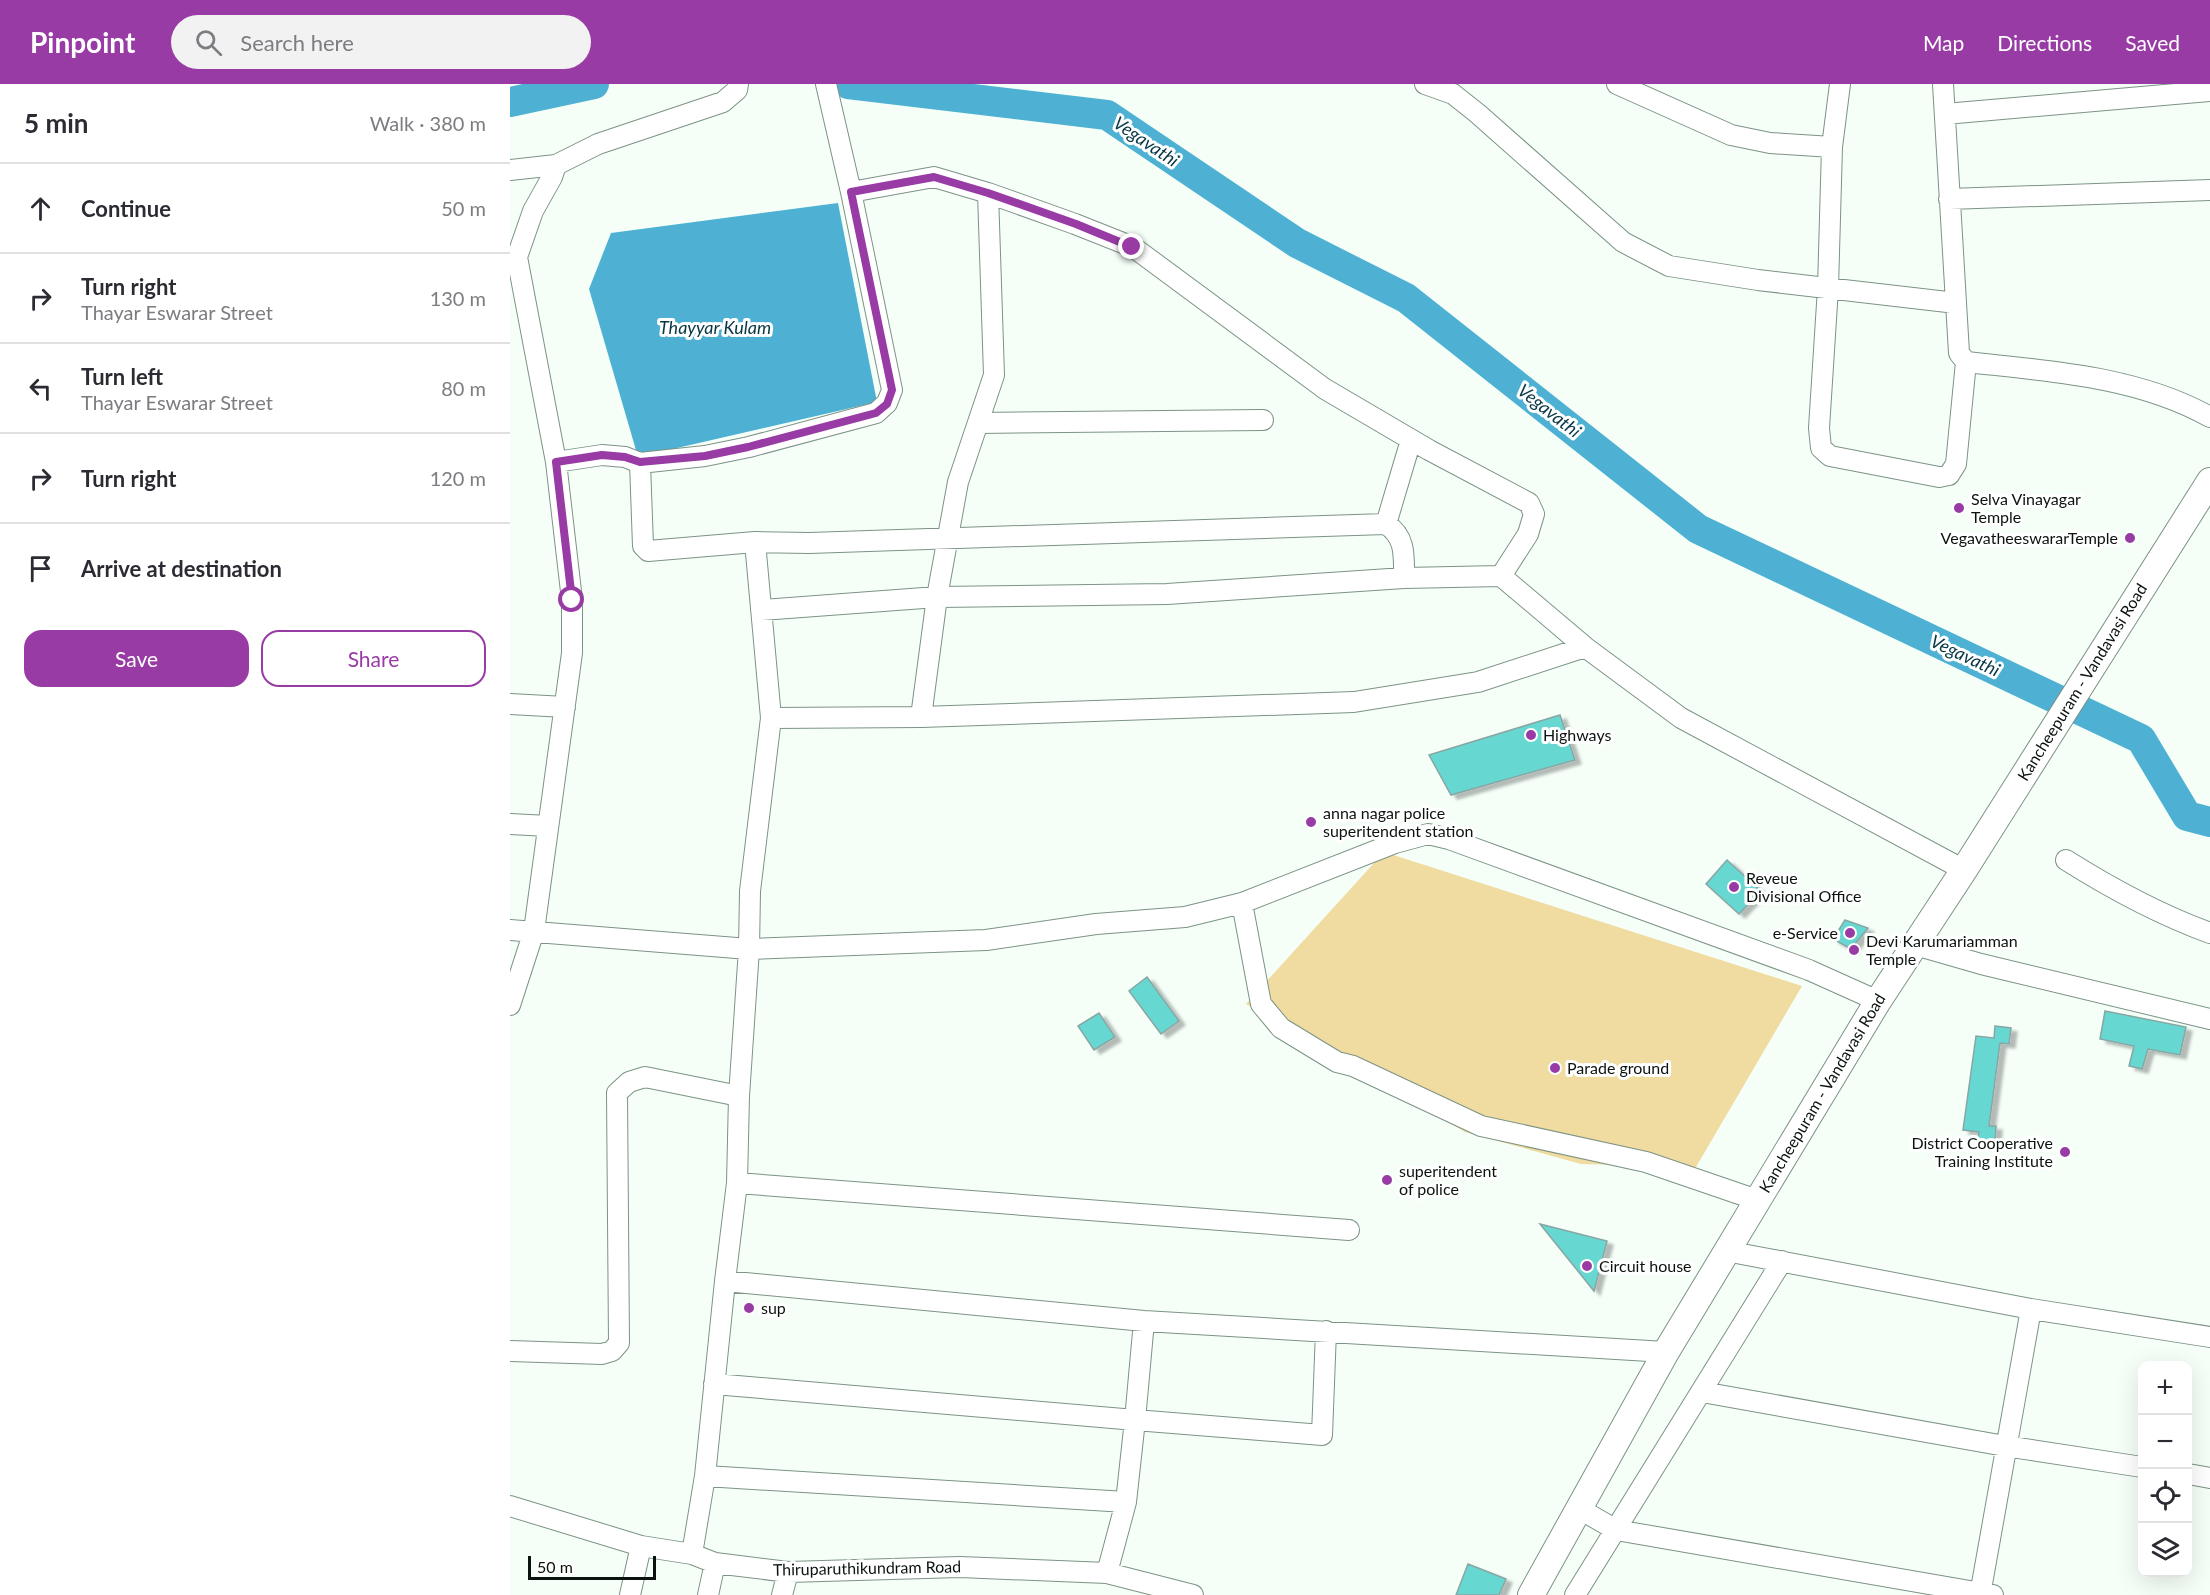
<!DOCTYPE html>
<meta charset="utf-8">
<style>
body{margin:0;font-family:Lato,sans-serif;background:#f2f2f3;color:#2b2b33}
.controls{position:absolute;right:18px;bottom:18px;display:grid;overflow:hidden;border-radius:12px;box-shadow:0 6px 24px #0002}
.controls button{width:54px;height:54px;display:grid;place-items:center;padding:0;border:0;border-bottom:2px solid #e1e1e2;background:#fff;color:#2b2b33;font:30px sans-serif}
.scale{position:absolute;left:18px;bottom:15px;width:128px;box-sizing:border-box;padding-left:6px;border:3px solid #0b130e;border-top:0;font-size:16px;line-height:21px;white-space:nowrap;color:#0b130e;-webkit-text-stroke:4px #fff;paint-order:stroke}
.stop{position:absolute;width:18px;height:18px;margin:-14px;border:4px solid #983ba5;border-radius:50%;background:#fff}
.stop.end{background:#983ba5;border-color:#fff;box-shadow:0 2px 6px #0008}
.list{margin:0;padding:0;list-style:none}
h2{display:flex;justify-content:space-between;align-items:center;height:78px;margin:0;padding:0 24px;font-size:26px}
h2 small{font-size:20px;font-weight:400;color:#7c7c81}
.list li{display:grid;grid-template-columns:39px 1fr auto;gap:18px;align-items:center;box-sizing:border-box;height:90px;padding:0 24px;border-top:2px solid #e1e1e2}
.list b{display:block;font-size:22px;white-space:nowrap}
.list p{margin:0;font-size:20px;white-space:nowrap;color:#7c7c81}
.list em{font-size:20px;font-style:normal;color:#7c7c81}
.actions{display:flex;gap:12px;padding:18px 24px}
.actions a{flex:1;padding:14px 0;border:2px solid #983ba5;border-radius:18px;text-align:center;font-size:21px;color:#983ba5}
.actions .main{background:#983ba5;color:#fff}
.icon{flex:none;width:33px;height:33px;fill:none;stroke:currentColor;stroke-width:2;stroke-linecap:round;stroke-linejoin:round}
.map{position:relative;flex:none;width:1700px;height:1511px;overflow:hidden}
header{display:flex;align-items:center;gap:36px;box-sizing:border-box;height:84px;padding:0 30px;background:#983ba5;color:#fff}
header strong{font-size:28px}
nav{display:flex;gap:33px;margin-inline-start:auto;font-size:21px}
.search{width:420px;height:54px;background:#f2f2f3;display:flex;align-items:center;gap:15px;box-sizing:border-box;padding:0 21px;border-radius:33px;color:#7c7c81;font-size:22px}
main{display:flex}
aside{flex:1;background:#fff}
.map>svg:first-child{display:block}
</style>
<header>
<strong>Pinpoint</strong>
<div class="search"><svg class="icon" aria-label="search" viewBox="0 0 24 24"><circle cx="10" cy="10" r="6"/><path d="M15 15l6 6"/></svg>Search here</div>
<nav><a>Map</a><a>Directions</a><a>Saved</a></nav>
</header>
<main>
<aside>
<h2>5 min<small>Walk · 380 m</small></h2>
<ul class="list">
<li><svg class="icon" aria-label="ahead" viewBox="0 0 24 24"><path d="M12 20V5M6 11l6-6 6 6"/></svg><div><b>Continue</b></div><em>50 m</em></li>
<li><svg class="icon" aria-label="right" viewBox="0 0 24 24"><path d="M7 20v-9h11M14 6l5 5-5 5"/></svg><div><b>Turn right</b><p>Thayar Eswarar Street</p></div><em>130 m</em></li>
<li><svg class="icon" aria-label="left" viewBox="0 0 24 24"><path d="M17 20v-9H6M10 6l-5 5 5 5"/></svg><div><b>Turn left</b><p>Thayar Eswarar Street</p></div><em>80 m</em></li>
<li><svg class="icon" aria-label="right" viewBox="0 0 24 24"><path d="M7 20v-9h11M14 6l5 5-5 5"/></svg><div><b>Turn right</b></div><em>120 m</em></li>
<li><svg class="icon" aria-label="arrive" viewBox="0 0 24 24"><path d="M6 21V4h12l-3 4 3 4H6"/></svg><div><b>Arrive at destination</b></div></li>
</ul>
<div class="actions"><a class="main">Save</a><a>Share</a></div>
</aside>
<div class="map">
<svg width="1700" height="1511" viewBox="0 0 1700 1511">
<defs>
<filter id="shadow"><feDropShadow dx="6" dy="4" stdDeviation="1.5" flood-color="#0004"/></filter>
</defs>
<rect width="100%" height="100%" fill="#f5fff8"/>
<path fill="#f0dba0" d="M874 768 1292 902 1186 1083 1071 1080 955 1048 736 920Z"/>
<path fill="#4eb1d3" d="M328 119 367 318 128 373 79 205 101 149Z"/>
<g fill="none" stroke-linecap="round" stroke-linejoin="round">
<path stroke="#4eb1d3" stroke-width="30" d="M338 0 597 31 787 159 896 214 1188 445 1631 655 1677 732 1700 738
M0 18 84 0"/>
</g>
<path fill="#66d7d1" stroke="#88a7a4" stroke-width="1.5" filter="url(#shadow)" d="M1050 631 1065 676 941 711 919 671Z
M1217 776 1251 807 1229 830 1196 800Z
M1335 836 1358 844 1341 865 1323 855Z
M637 893 669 937 651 950 619 907Z
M1595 927 1676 943 1670 971 1638 965 1632 985 1619 982 1624 962 1590 955Z
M589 929 605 953 584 966 568 942Z
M1485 942 1501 944 1499 960 1490 959 1479 1042H1486L1485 1059 1468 1057 1469 1048 1453 1046 1466 952 1484 954Z
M1030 1140 1097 1157 1084 1207Z
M958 1480 996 1495 989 1511H946Z"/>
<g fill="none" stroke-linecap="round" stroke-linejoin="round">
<g stroke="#7c9385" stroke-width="22">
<path id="minor" d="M915 0 943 10 967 29 1113 158 1159 182 1248 196 1446 219
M1107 0 1221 51 1260 59 1322 63
M1330 0 1322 63 1318 204 1309 344 1311 364 1320 372 1429 393 1439 391 1446 380 1456 278
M1433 0 1449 269 1456 278C1538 287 1627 292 1700 333
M1435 30 1700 7
M0 86 46 81
M341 108 424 93 478 109 484 291 448 398 427 513 411 633
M478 109 565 140 623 163 815 305 919 366 1019 419 1024 430 1018 450 991 492
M1439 115 1700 106
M468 339 753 336
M46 378 92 371 115 373 130 379 195 372 239 363 366 329 377 319 382 306 341 108 316 0
M130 379 133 462 138 467 245 458 261 634 240 807 239 865 229 1012 227 1099 215 1197 195 1392 182 1470
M876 440 901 356
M245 458 299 459 876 440C896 453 894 472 894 494
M251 526 427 513 657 510 894 494 991 492 1075 563
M0 620 55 623
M261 634 411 633 844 618 968 598 1075 563 1171 634 1454 786
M0 740 38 742
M1556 776C1602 805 1648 830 1700 849
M732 819 751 920 771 944 827 978 843 982 971 1042 1136 1078 1247 1116
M0 846 239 865 476 856 586 840 675 833 732 819 885 759 918 750 939 755 1299 886 1368 917
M1405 861 1471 880 1700 935
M0 921 24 847 62 569V516L46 378 7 173 23 127 42 93 46 81 88 60 213 18 227 6 228 0
M227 1099 839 1146
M1216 1167 1521 1225 1700 1253
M215 1197 634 1237 1156 1268
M0 1267 92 1270 102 1267 109 1259 107 1009 119 998 135 993 229 1012
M204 1300 625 1336 634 1237
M1192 1308 1495 1362 1632 1383
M1678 1390 1700 1394
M195 1392 616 1418
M0 1422 131 1462 182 1470 205 1479 278 1488 450 1483 597 1489 683 1511
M1068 1424 1106 1446 1483 1511
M597 1489 616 1418 625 1336 812 1351 816 1247
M120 1511 131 1462
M198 1511 205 1479
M272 1511 278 1488
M1065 1511 1272 1177
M1470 1511 1521 1225"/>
</g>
<g stroke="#7c9385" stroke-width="28">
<path id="major" d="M1021 1511 1156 1268 1368 917 1454 786 1700 397"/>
</g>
<use href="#minor" stroke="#fff" stroke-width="20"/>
<use href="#major" stroke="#fff" stroke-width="26"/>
</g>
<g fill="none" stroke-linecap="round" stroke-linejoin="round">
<path stroke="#983ba5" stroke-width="8" d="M62 516 46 378 92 371 115 373 130 378 195 372 238 363 366 329 377 320 382 306 341 108 424 93 478 109 566 140 622 163"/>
</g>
<g fill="#983ba5" stroke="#fff" stroke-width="2">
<circle cx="1449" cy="424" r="6"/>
<circle cx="1620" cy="454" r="6"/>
<circle cx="1021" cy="651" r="6"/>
<circle cx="801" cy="738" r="6"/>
<circle cx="1224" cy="803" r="6"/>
<circle cx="1340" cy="849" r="6"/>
<circle cx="1344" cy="866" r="6"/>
<circle cx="1045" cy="984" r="6"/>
<circle cx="1555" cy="1068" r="6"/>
<circle cx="877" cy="1096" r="6"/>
<circle cx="1077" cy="1182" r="6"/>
<circle cx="239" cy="1224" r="6"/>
</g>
<g text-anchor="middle" stroke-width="6" stroke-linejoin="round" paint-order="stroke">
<g font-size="16" fill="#0b130e" stroke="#fff" text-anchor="start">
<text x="1461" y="421">Selva Vinayagar<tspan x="1461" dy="18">Temple</tspan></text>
<text x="1608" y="460" text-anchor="end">VegavatheeswararTemple</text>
<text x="1033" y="657">Highways</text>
<text x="813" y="735">anna nagar police<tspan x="813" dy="18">superitendent station</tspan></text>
<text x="1236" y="800">Reveue<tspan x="1236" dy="18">Divisional Office</tspan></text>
<text x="1328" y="855" text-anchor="end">e-Service</text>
<text x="1356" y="863">Devi Karumariamman<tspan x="1356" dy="18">Temple</tspan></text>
<text x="1057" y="990">Parade ground</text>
<text x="1543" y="1065" text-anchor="end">District Cooperative<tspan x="1543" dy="18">Training Institute</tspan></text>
<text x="889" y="1093">superitendent<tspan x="889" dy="18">of police</tspan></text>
<text x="1089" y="1188">Circuit house</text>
<text x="251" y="1230">sup</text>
</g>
<g font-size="16" fill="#0b130e" stroke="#fff">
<text transform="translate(1572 598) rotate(-58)" y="6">Kancheepuram - Vandavasi Road</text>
<text transform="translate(1312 1009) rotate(-59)" y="6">Kancheepuram - Vandavasi Road</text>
<text transform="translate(357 1484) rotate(-1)" y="6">Thiruparuthikundram Road</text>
</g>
<g font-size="18" font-style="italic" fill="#073645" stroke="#fff">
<text transform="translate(636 58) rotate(34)" y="6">Vegavathi</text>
<text x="205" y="250">Thayyar Kulam</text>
<text transform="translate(1039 327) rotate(38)" y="6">Vegavathi</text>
<text transform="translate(1455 572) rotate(25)" y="6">Vegavathi</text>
</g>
</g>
</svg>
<div class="controls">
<button>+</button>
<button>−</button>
<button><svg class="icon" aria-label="locate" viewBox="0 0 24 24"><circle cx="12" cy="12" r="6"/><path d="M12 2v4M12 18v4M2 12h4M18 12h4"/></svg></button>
<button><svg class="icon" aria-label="layers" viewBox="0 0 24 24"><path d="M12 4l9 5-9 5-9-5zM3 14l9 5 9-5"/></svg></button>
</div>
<div class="scale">50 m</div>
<div class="stop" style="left:62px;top:516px"></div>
<div class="stop end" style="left:622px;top:163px"></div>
</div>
</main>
